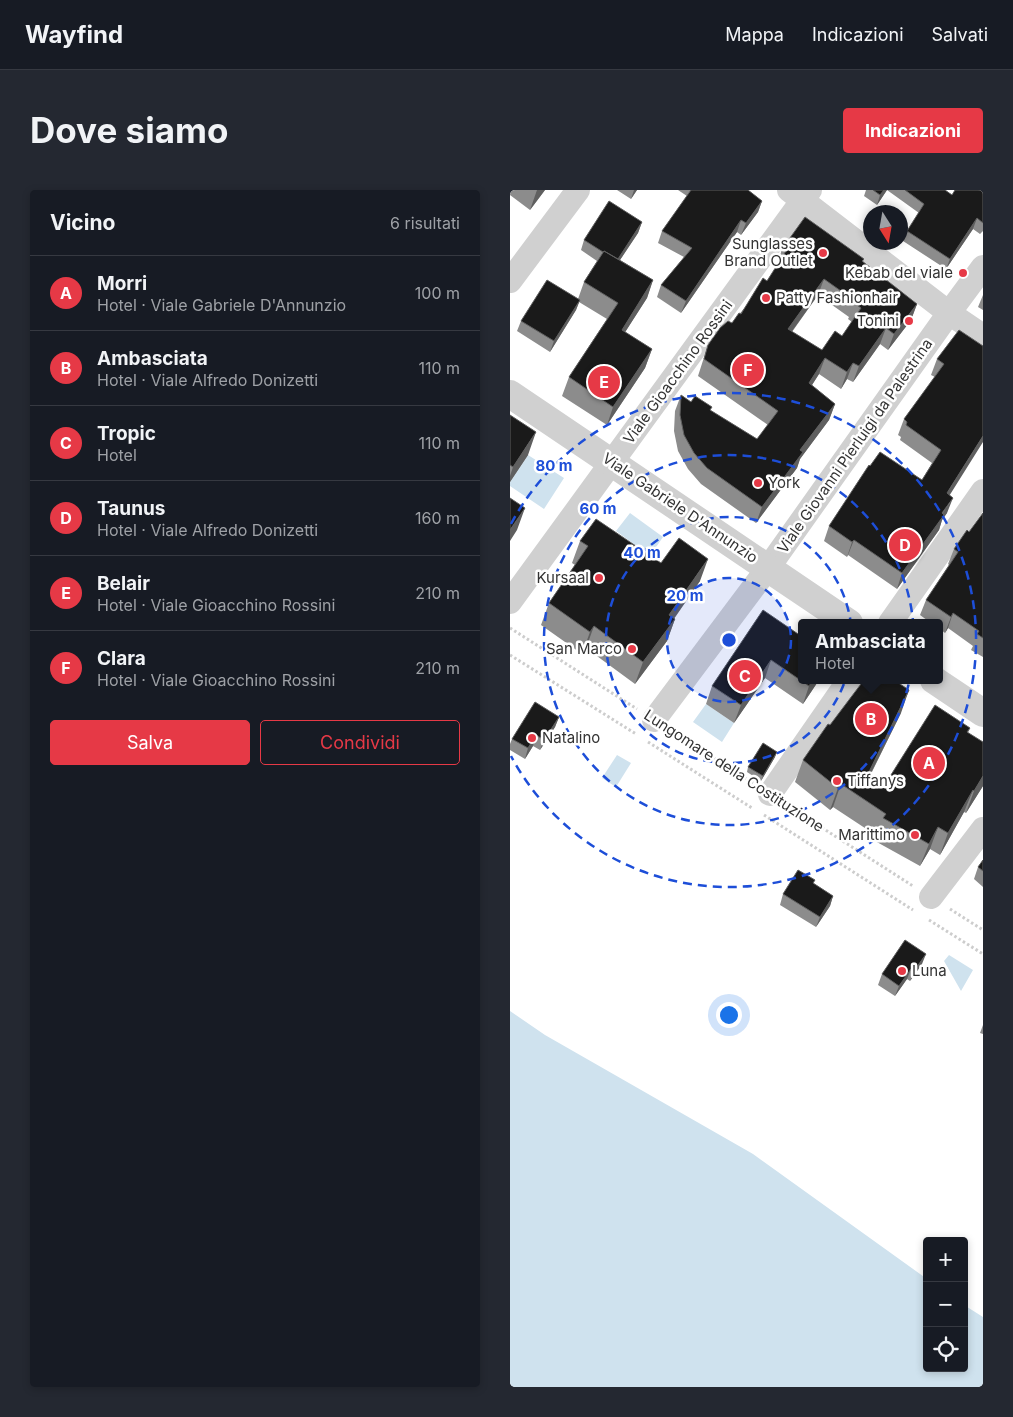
<!DOCTYPE html>
<html lang="it">
<meta charset="utf-8">
<style>
body{margin:0;font-family:Inter,sans-serif;background:#242831;color:#f1f3f6}
.controls{position:absolute;right:15px;bottom:15px;display:grid;overflow:hidden;border-radius:5px;box-shadow:0 2px 8px #0003}
.controls button{width:45px;height:45px;display:grid;place-items:center;padding:0;border:0;border-bottom:1px solid #363941;background:#171b24;color:#f1f3f6;font:25px sans-serif}
.compass{position:absolute;left:353px;top:15px;width:45px;height:45px;border-radius:50%;background:#171b24;box-shadow:0 2px 8px #0003;rotate:169deg}
.you{position:absolute;left:218px;top:824px;width:18px;height:18px;margin:-12px;border:4px solid #fff;border-radius:50%;background:#1a73e8;box-shadow:0 0 0 8px #1a73e833}
.badge{display:grid;place-items:center;width:32px;height:32px;border-radius:50%;background:#e63946;color:#fff;font-size:16px;font-weight:700}
.pin{position:absolute;translate:-50% -50%;border:2px solid #fff;box-shadow:0 1px 5px #0006}
.popup{position:absolute;left:288px;top:429px;width:145px;height:65px;box-sizing:border-box;display:grid;place-content:center;border-radius:5px;background:#171b24;filter:drop-shadow(0 1px 4px #0005);font-size:16px;white-space:nowrap;color:#9ea1a6}
.popup b{font-size:19px;color:#f1f3f6}
.popup::after{content:'';position:absolute;left:50%;top:100%;margin-left:-10px;border:10px solid transparent;border-top-color:#171b24}
.list{margin:0;padding:0;list-style:none}
h2{display:flex;justify-content:space-between;align-items:center;height:65px;margin:0;padding:0 20px;font-size:21px}
h2 small{font-size:16px;font-weight:400;color:#9ea1a6}
.list li{display:grid;grid-template-columns:32px 1fr auto;gap:15px;align-items:center;box-sizing:border-box;height:75px;padding:0 20px;border-top:1px solid #363941}
.list b{display:block;font-size:19px;white-space:nowrap}
.list p{margin:0;font-size:16px;white-space:nowrap;color:#9ea1a6}
.list em{font-size:16px;font-style:normal;color:#9ea1a6}
.actions{display:flex;gap:10px;padding:15px 20px}
.actions a{flex:1;padding:11px 0;border:1px solid #e63946;border-radius:5px;text-align:center;font-size:18px;color:#e63946}
.actions .main{background:#e63946;color:#fff}
.icon{flex:none;width:28px;height:28px;fill:none;stroke:currentColor;stroke-width:2;stroke-linecap:round;stroke-linejoin:round}
.map{position:relative;flex:none;width:473px;height:1197px;overflow:hidden;border-radius:5px}
header{display:flex;align-items:center;gap:30px;box-sizing:border-box;height:70px;padding:0 25px;background:#171b24;border-bottom:1px solid #363941}
header strong{font-size:24px}
nav{display:flex;gap:28px;margin-inline-start:auto;font-size:18px}
.intro{display:flex;align-items:center;justify-content:space-between;box-sizing:border-box;height:120px;padding:0 30px}
h1{margin:0;font-size:35px}
.button{padding:12px 22px;border-radius:5px;background:#e63946;color:#fff;font-size:18px;font-weight:700}
main{display:flex;gap:30px;padding:0 30px}
aside{flex:1;background:#171b24;border-radius:5px;box-shadow:0 2px 8px #0003}
.map>svg:first-child{display:block}
</style>
<header>
<strong>Wayfind</strong>
<nav><a>Mappa</a><a>Indicazioni</a><a>Salvati</a></nav>
</header>
<div class="intro"><h1>Dove siamo</h1><a class="button">Indicazioni</a></div>
<main>
<aside>
<h2>Vicino<small>6 risultati</small></h2>
<ul class="list">
<li><span class="badge">A</span><div><b>Morri</b><p>Hotel · Viale Gabriele D'Annunzio</p></div><em>100 m</em></li>
<li><span class="badge">B</span><div><b>Ambasciata</b><p>Hotel · Viale Alfredo Donizetti</p></div><em>110 m</em></li>
<li><span class="badge">C</span><div><b>Tropic</b><p>Hotel</p></div><em>110 m</em></li>
<li><span class="badge">D</span><div><b>Taunus</b><p>Hotel · Viale Alfredo Donizetti</p></div><em>160 m</em></li>
<li><span class="badge">E</span><div><b>Belair</b><p>Hotel · Viale Gioacchino Rossini</p></div><em>210 m</em></li>
<li><span class="badge">F</span><div><b>Clara</b><p>Hotel · Viale Gioacchino Rossini</p></div><em>210 m</em></li>
</ul>
<div class="actions"><a class="main">Salva</a><a>Condividi</a></div>
</aside>
<div class="map">
<svg width="473" height="1197" viewBox="0 0 473 1197">
<rect width="100%" height="100%" fill="#fff"/>
<path fill="#cfe2ee" d="M18 265 54 288 34 319 0 296V292Z
M120 323 153 347 140 366 106 341Z
M196 514 224 533 212 552 183 532Z
M107 565 121 573 106 597 92 588Z
M439 765 463 780 451 801 434 771Z
M0 821 35 845 243 964 417 1089V1178H454V1115L473 1127V1197H0Z"/>
<g fill="none" stroke-linecap="round" stroke-linejoin="round">
<path stroke="#cdcdcd" stroke-width="3" stroke-dasharray="2.5 2.5" stroke-linecap="butt" d="M0 438 127 519
M0 465 126 544
M162 542 243 593
M138 552 242 618
M278 616 403 696
M254 625 403 720
M440 719 473 740
M419 730 473 764"/>
<path stroke="#d0d0d0" stroke-width="24" d="M279 0 439 123 473 146
M0 91 68 0
M0 412 300 0
M380 433 473 301
M144 530 258 378 439 123 473 77
M260 604 339 490
M421 707 473 639"/>
<path stroke="#d0d0d0" stroke-width="28" d="M0 204 339 433
M424 490 473 523"/>
</g>
<path fill="#8c8c8c" fill-rule="evenodd" d="M0 0H35L20 20 0 5Z
M107 0H127L121 9Z
M168 0H238L252 11 248 22 231 45 227 42 171 123 147 107 151 95 174 67 148 53 152 41 177 6Z
M356 0H435L442 5 473 0V41L470 44 463 39 436 79 393 51 397 41 409 23 377 0 367 15 354 6Z
M132 32 128 43 110 70 143 90 137 108 115 142 142 159 135 178 97 235 52 206 59 187 97 129 69 112 66 120 40 162 7 141 11 131 68 109 74 92 87 71 71 60 74 50Z
M272 59 354 69 353 72 407 114 401 130 378 160 370 154 343 192 337 189 331 199 309 184 302 195 325 214 319 230 290 269 287 278 246 333 191 294 178 279 168 261 164 241 165 221 171 205 181 212 201 221 247 249 258 235 188 186 198 155 222 133 257 91 267 76ZM308 105 339 127 338 129 342 132 332 146 312 160 282 142Z
M473 105V120L468 117Z
M449 140 439 305 437 323 432 330 429 340 387 399 338 365 337 367 314 351 319 336 360 276 412 290 422 273 390 250 391 247 388 245 394 229 425 187 421 185 427 169Z
M0 225 18 265 0 292Z
M473 323V467L461 460 463 456 438 438 435 443 430 439V433H421L410 425 416 410 439 375 438 374 444 359 459 342Z
M70 351 151 373 190 391 164 429H165L157 451 125 494 76 458 72 464 31 435 39 413 65 375 62 373Z
M253 420 292 490H309L293 514 255 488 224 533 196 514 202 496Z
M391 523 359 588 374 596 460 538 458 543 473 596 456 623 454 622 430 665 420 659 410 676 365 651 367 646 323 617 320 620 285 592 293 570 320 535Z
M49 527 45 537 30 560 23 556 15 569 0 560V554L2 549Z
M265 567 251 591 237 582 238 577Z
M473 670V697L464 689 468 677Z
M305 690 303 693 323 706 320 716 306 737 270 715 273 704Z
M412 774 400 791 397 789 385 806 368 795 372 784Z
M473 835V844L470 843Z"/>
<path fill="#5f5f5f" d="M27 0H35L20 20Z
M124 0H127L121 9Z
M374 0H377L367 15 370 5Z
M252 11 248 22 231 45 236 33Z
M467 28 463 39 436 79 440 69Z
M231 30 227 42 171 123 176 111Z
M132 32 128 43 102 82 106 71Z
M314 89 308 105 272 155 278 139Z
M143 90 137 108 105 158 112 140Z
M70 110 66 120 40 162 44 151Z
M407 114 401 130 378 160 384 144Z
M376 138 370 154 343 192 349 176Z
M142 159 135 178 97 235 103 217Z
M315 168 309 184 293 209 299 193Z
M343 173 337 189 331 199 337 182Z
M325 214 319 230 290 269 287 278 246 333 252 317 290 260Z
M26 242 18 265 0 292V286L3 277Z
M473 246V252L431 319 437 303Z
M443 308 437 323 432 330 429 340 387 399 392 383Z
M15 318 7 340 0 351V340Z
M344 350 338 365 337 367 342 352Z
M198 369 190 391 151 447 159 425Z
M443 423 438 438 435 443 441 427Z
M165 429 157 451 125 494 133 472Z
M84 436 76 458 72 464 80 442Z
M261 470 255 488 224 533 231 515Z
M303 490H309L293 514 299 496Z
M399 500 391 523 348 609 357 586Z
M49 527 45 537 30 560 34 550Z
M26 545 23 556 15 569 18 558Z
M267 562 265 567 251 591 253 586Z
M473 586V596L456 623 464 601Z
M331 594 323 617 320 620 328 598Z
M463 600 454 622 430 665 438 643Z
M428 637 420 659 410 676 419 654Z
M323 706 320 716 306 737 310 727Z
M416 764 412 774 400 791 404 781Z
M401 779 397 789 385 806 389 796Z"/>
<path fill="#1a1a1a" stroke="#5f5f5f" fill-rule="evenodd" d="M181 0H238L252 11 236 33 231 30 176 111 151 95 182 58 152 41Z
M363 0H374L370 5Z
M395 0H435L442 5 445 0H473V33L467 28 440 69 397 41 414 14Z
M99 11 132 32 108 69 94 61 93 62 74 50Z
M295 27 354 69 352 71 407 114 384 144 376 138 349 176 343 173 337 182 315 168 299 193 325 214 290 260 293 262 252 317 197 278 184 263 174 245 170 225 171 205 181 212 185 206 202 217 200 220 247 249 268 221 194 169 198 155 210 138 218 131 222 133 229 123 231 124 253 88 257 91 276 61 272 59ZM314 89 345 111 344 113 351 118 332 146 325 141 312 160 278 139Z
M94 61 143 90 112 140 142 159 103 217 59 187 108 113 74 92Z
M37 90 70 110 44 151 11 131Z
M449 140 473 156V246L437 303 443 308 432 323 434 325 392 383 344 350 342 352 319 336 359 275 360 276 370 262 412 290 431 260 396 235 397 232 394 229 434 174 427 169Z
M0 225 26 242 3 277 0 275Z
M0 308 15 318 0 340Z
M473 323V448L467 444 469 441 443 423 441 427 416 410 448 362 444 359 457 340 459 342Z
M86 329 151 373 169 348 198 369 159 425 165 429 133 472 84 436 80 442 39 413 78 356 70 351Z
M253 420 291 446 292 445V490H303L299 496 261 470 231 515 202 496Z
M354 490H384L399 500 357 586 374 596 425 515 460 538 457 542 473 552V586L464 601 463 600 438 643 428 637 419 654 373 628 376 624 331 594 328 598 293 570 318 534 320 535Z
M25 512 49 527 34 550 26 545 18 558 2 549Z
M253 553 267 562 253 586 238 577Z
M473 670V681L468 677Z
M288 680 305 690 303 693 323 706 310 727 273 704Z
M395 750 416 764 404 781 401 779 389 796 372 784Z"/>
<circle cx="219" cy="450" r="62" fill="#1d4ed8" fill-opacity=".12"/>
<g fill="none" stroke="#1d4ed8" stroke-width="2.5" stroke-dasharray="9 6">
<circle cx="219" cy="450" r="62"/>
<circle cx="219" cy="450" r="123"/>
<circle cx="219" cy="450" r="185"/>
<path d="M1 334A247 247 0 1 1 1 566"/>
</g>
<g fill="#e63946" stroke="#fff" stroke-width="2">
<circle cx="313" cy="63" r="5"/>
<circle cx="453" cy="83" r="5"/>
<circle cx="256" cy="108" r="5"/>
<circle cx="399" cy="131" r="5"/>
<circle cx="248" cy="293" r="5"/>
<circle cx="89" cy="388" r="5"/>
<circle cx="122" cy="459" r="5"/>
<circle cx="22" cy="548" r="5"/>
<circle cx="327" cy="591" r="5"/>
<circle cx="405" cy="645" r="5"/>
<circle cx="392" cy="781" r="5"/>
</g>
<g text-anchor="middle" stroke-width="5" stroke-linejoin="round" paint-order="stroke">
<g font-size="15" fill="#333" stroke="#fff" text-anchor="end">
<text x="303" y="59">Sunglasses<tspan x="303" dy="17">Brand Outlet</tspan></text>
<text x="443" y="88">Kebab del viale</text>
<text x="266" y="113" text-anchor="start">Patty Fashionhair</text>
<text x="389" y="136">Tonini</text>
<text x="258" y="298" text-anchor="start">York</text>
<text x="79" y="393">Kursaal</text>
<text x="112" y="464">San Marco</text>
<text x="32" y="553" text-anchor="start">Natalino</text>
<text x="337" y="596" text-anchor="start">Tiffanys</text>
<text x="395" y="650">Marittimo</text>
<text x="402" y="786" text-anchor="start">Luna</text>
</g>
<g font-size="15" fill="#333" stroke="#fff">
<text transform="translate(168 182) rotate(-54)" y="5">Viale Gioacchino Rossini</text>
<text transform="translate(345 256) rotate(-55)" y="5">Viale Giovanni Pierluigi da Palestrina</text>
<text transform="translate(170 318) rotate(34)" y="5">Viale Gabriele D'Annunzio</text>
<text transform="translate(224 581) rotate(33)" y="5">Lungomare della Costituzione</text>
</g>
</g>
<circle cx="219" cy="450" r="8" fill="#1d4ed8" stroke="#fff" stroke-width="2.5"/>
<g font-size="15" text-anchor="middle" font-weight="bold" fill="#1d4ed8" stroke="#fff" stroke-width="5" stroke-linejoin="round" paint-order="stroke">
<text x="44" y="281">80 m</text>
<text x="88" y="324">60 m</text>
<text x="132" y="368">40 m</text>
<text x="175" y="411">20 m</text>
</g>
</svg>
<div class="controls">
<button>+</button>
<button>−</button>
<button><svg class="icon" aria-label="locate" viewBox="0 0 24 24"><circle cx="12" cy="12" r="6"/><path d="M12 2v4M12 18v4M2 12h4M18 12h4"/></svg></button>
</div>
<svg class="compass" viewBox="-18 -18 36 36"><path d="M0-13l5 13h-10z" fill="#e53935"/><path d="M0 13l5-13h-10z" fill="#9ea1a6"/></svg>
<div class="you"></div>
<div class="pin badge" style="left:419px;top:573px">A</div>
<div class="pin badge" style="left:361px;top:529px">B</div>
<div class="popup"><b>Ambasciata</b>Hotel</div>
<div class="pin badge" style="left:235px;top:486px">C</div>
<div class="pin badge" style="left:395px;top:355px">D</div>
<div class="pin badge" style="left:94px;top:192px">E</div>
<div class="pin badge" style="left:238px;top:180px">F</div>
</div>
</main>
